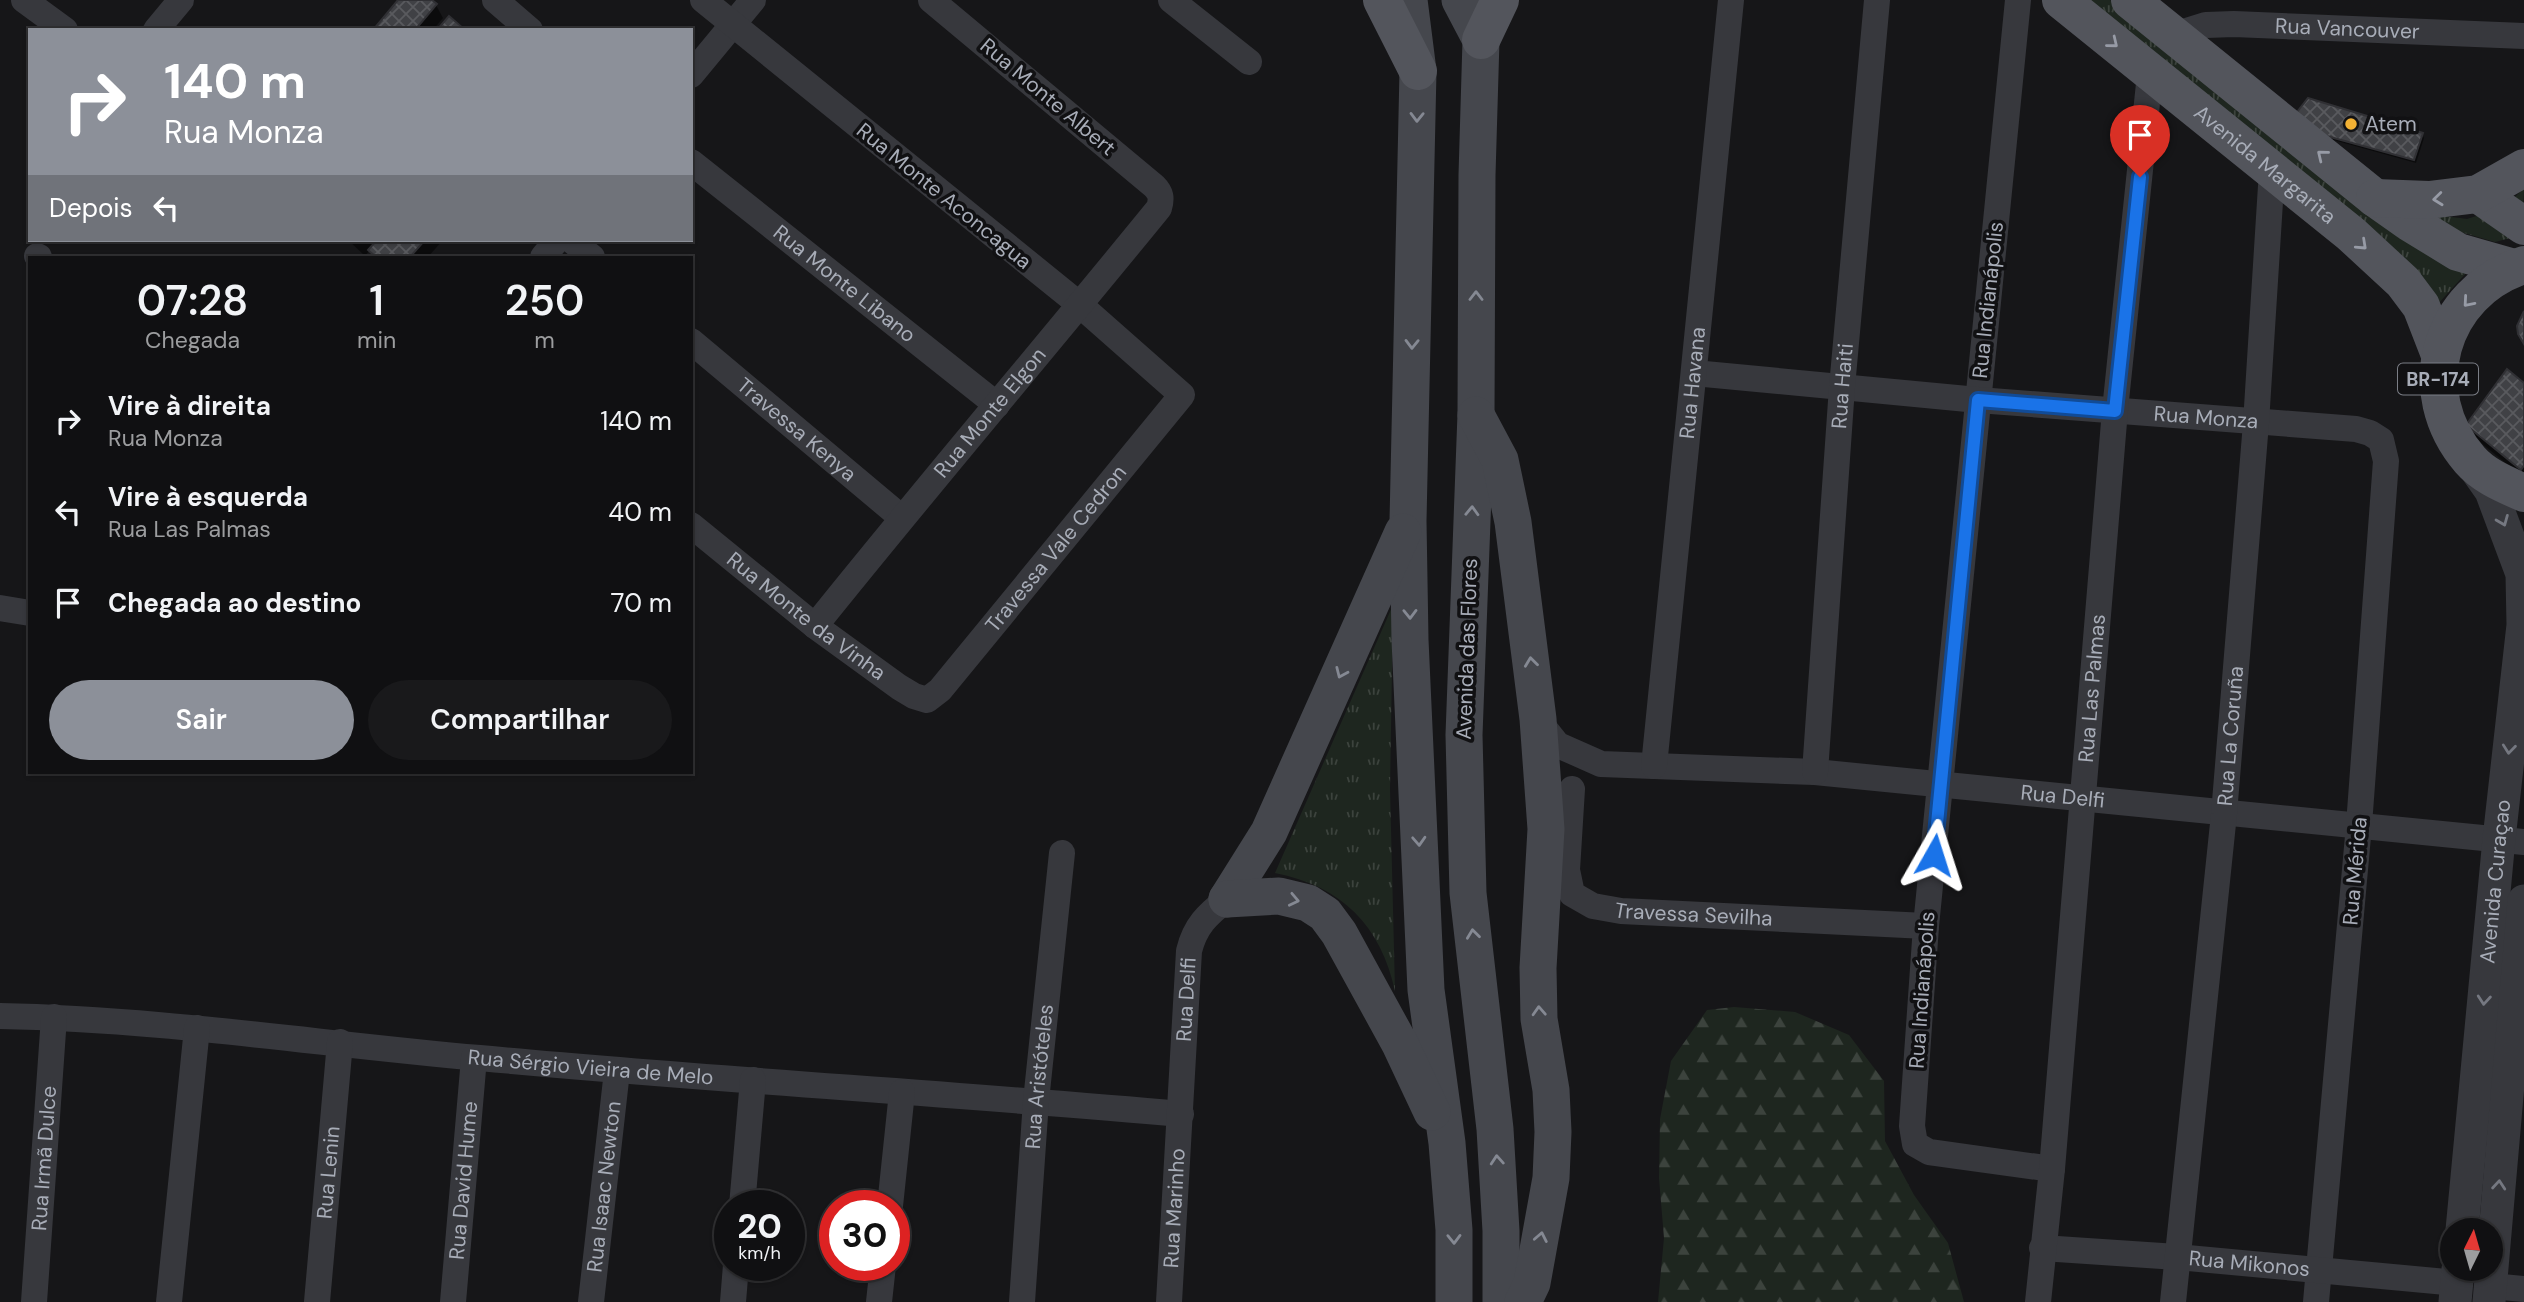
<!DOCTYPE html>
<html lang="pt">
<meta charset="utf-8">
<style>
:root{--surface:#101012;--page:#19191b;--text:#f1f3f6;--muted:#9c9d9f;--line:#303032;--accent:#8c9099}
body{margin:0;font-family:"DM Sans",sans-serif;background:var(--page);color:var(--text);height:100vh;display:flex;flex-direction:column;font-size:26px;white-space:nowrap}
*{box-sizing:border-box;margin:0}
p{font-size:23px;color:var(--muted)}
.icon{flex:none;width:38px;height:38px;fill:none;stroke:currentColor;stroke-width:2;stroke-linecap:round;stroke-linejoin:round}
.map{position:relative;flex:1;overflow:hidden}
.drawer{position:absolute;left:28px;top:256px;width:665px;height:518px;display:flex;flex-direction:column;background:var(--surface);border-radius:0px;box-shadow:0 2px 5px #0004,0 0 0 2px var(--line)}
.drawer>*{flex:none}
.hud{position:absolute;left:28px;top:28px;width:665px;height:214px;border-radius:0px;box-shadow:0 2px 5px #0004,0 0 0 2px var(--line);background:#8c9099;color:#fff;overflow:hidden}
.needle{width:46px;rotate:5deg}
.controls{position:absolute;left:2440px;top:1218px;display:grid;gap:14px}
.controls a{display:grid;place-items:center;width:63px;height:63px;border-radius:50%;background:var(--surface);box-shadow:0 2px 5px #0004,0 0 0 2px var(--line);font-size:35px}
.speed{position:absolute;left:714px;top:1190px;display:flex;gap:14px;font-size:35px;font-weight:700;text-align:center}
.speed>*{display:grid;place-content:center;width:91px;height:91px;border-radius:50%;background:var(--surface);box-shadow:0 2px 5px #0004,0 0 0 2px var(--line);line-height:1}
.speed small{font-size:18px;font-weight:400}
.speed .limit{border:10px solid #d22;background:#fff;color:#111}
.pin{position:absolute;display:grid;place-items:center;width:60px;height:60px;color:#fff;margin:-72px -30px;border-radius:50% 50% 50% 0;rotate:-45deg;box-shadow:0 0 7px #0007}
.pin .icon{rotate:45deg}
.me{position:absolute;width:77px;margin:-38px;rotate:6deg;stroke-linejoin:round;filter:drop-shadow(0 0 5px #0008)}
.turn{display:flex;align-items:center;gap:24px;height:147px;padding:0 21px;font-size:32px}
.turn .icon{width:91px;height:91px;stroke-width:2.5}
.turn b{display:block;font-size:49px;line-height:60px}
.then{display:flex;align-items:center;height:66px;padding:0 21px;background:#0003;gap:14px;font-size:26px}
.eta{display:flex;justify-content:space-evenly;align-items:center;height:119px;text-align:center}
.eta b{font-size:42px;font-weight:600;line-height:49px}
.button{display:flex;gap:14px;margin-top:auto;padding:14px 21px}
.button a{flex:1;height:80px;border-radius:42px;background:var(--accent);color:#fff;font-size:28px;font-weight:600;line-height:80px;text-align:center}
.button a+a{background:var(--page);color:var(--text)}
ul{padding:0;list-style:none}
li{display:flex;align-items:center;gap:21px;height:91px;padding:0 21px}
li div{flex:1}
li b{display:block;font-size:26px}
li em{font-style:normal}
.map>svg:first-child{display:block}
.grass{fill:url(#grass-tufts)}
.forest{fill:url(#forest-firs)}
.shadow{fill:#0007}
.building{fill:url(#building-cross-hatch);stroke:#303034;stroke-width:2}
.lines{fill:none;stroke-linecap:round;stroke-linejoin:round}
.minor{stroke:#37383d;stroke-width:26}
.tertiary{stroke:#37383d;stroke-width:33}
.secondary{stroke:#45474d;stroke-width:37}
.primary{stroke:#53555c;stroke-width:38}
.oneway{stroke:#979ba6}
.oneway2{stroke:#858993}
.oneway3{stroke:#757881}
.route-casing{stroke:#114b97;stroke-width:18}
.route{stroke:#1a73e8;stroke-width:12}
.poi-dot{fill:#f2b134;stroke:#111113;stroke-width:2.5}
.labels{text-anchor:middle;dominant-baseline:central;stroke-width:7;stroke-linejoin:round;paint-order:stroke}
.shield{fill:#111113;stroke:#7b7e86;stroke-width:2}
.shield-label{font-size:19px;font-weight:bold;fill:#a8adb8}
.street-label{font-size:21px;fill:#a8adb8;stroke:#111113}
.poi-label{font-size:21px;fill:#a8adb8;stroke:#111113;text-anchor:start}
</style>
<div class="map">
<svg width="2524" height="1302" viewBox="0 0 2524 1302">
<defs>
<pattern id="grass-tufts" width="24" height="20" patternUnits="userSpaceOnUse" patternTransform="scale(1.75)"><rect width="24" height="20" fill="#1e261f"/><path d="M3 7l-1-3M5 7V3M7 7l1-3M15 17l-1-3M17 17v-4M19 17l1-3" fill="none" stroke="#3c433d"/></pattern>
<pattern id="forest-firs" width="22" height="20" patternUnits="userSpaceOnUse" patternTransform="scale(1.75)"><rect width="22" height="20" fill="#1e261f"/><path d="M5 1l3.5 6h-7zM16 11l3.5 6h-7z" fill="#3c433d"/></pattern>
<pattern id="building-cross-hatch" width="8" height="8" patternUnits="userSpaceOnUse" patternTransform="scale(1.75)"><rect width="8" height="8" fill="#404145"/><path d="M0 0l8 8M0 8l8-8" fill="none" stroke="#595a5e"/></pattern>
</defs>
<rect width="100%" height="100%" fill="#161618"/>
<g class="grass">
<path d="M2081,0H2110L2398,236L2467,272L2436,306Z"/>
<path d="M2524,188L2522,235L2495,242L2447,228L2429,214L2467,219L2505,207Z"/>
<path d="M1393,605L1390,789L1395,991C1381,926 1342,886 1275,873Z"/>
</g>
<path class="forest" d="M1734,1007L1795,1012L1849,1035L1884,1081L1885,1141L1914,1195L1948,1243L1964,1302H1658L1664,1238L1659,1178L1660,1119L1671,1061L1707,1010Z"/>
<g class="shadow">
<path d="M400,0H429L436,5L443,18L433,30H375Z"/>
<path d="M2309,100L2422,134L2424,138L2416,163L2326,138Z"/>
<path d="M348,240H443L428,257H374L370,250L365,256Z"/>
<path d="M2524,385V478L2475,438L2468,425Z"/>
</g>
<g class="building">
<path d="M398,0H432L437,4L415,30H373Z"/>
<path d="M449,16L465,30H437Z"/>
<path d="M2308,98L2423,133L2414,160L2323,135L2294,116Z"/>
<path d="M377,240H425L410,257H376L368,250Z"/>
<path d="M2524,311V344L2518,334L2517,326Z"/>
<path d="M2507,369L2524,383V465L2521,470L2466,425Z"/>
</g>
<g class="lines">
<g class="minor">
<path d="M24,0L65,30"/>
<path d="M495,0L530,30"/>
<path d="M1171,0L1249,62"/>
<path d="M2018,0L1926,926L1912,1126L1915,1144L1929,1152L2052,1169"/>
<path d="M156,30L181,0"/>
<path id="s1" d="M2174,35L2206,25L2234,24L2524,36"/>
<path d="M691,75L753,0"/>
<path id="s2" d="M691,162L997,405"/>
<path d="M571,240L592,257"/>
<path d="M37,256L39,257"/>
<path d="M543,257L557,240"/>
<path id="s3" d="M691,341L902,518"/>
<path id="s4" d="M1694,373L1978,400L2356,429L2370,433L2381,440L2386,461L2359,825L2316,1302"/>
<path id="s5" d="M691,525L815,626L899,687L914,696L927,700L940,690L1182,395L1080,305L703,0"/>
<path d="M0,608L30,613"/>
<path id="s6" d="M815,626C928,485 1045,348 1159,208C1162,198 1161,193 1154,186L931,0"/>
<path id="s7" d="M1538,720L1558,745L1601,764L1815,772L2524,842"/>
<path id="s8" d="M1654,766L1731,0"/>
<path id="s9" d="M1815,772L1842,387L1877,0"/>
<path id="s10" d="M1572,789L1567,870L1572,894L1593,906L1621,911L1926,926"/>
<path id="s11" d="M0,1016C161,1019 320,1044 480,1058C714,1080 948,1093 1181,1114"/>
<path d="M742,1206L753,1080"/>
<path d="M890,1206L902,1092"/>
<path id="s12" d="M2042,1248L2177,1257L2457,1283"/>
<path d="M2491,1286L2524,1289"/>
<path id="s13" d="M34,1302L54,1017"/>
<path d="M169,1302L197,1028"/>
<path id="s14" d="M317,1302L340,1042"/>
<path id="s15" d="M453,1302L474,1058"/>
<path id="s16" d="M591,1302L617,1071"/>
<path d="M733,1302L736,1265"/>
<path d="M879,1302L883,1265"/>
<path id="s17" d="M1022,1302L1036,1101L1062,853"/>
<path id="s18" d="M1169,1302L1189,951C1195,926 1207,915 1227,899"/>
<path id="s19" d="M2038,1302L2052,1169L2115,410L2150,74"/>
<path id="s20" d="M2173,1302L2224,814L2256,423L2272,170"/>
</g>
<g class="tertiary">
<path id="s21" d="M2462,1230L2499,839L2523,625L2522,574L2491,491L2472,464"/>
<path d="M2455,1302L2458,1269"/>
<path d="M2489,1302L2524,901"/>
</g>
<g class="secondary">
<path d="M1409,0L1418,71L1408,521L1410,640L1426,990L1447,1143L1454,1230V1302"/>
<path d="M1460,0L1481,40L1477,175L1476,414L1464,735L1468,893L1495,1129L1501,1231V1302"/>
<path d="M1476,415L1500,460L1513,522L1538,719L1546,829L1538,968L1539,1019L1551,1090L1553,1132L1551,1178L1532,1283L1523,1302"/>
<path d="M1227,899L1269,832L1403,532"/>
<path d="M1227,899L1279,896L1308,903L1325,914L1339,933L1400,1044L1432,1112"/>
</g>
<g class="primary">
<path d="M1382,0L1418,71"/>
<path id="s22" d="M2061,0L2351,234L2403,282L2421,306L2440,355"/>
<path d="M2130,0L2375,198L2409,222L2458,252L2514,268"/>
<path d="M1481,40L1500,0"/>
<path d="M2478,194L2524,226"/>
<path d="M2375,198L2429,200L2478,194L2524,168"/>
<path d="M2524,265C2439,292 2411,392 2470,460C2484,476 2504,484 2524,493"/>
</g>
</g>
<defs><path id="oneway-chevron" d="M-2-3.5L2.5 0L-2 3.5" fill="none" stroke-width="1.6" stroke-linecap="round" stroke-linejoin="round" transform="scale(1.75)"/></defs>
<g class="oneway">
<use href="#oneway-chevron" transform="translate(2113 43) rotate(39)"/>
<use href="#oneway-chevron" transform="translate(2322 155) rotate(-141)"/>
<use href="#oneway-chevron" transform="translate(2438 199) rotate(174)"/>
<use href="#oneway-chevron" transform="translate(2362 245) rotate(43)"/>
<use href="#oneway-chevron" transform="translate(2468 302) rotate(131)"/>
</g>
<g class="oneway2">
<use href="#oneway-chevron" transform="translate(1417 117) rotate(91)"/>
<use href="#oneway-chevron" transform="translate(1476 296) rotate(-90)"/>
<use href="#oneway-chevron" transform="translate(1412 344) rotate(91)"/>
<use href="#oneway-chevron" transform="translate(1472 511) rotate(-88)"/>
<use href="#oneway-chevron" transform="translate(1410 614) rotate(89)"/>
<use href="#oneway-chevron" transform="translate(1531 662) rotate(-97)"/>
<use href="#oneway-chevron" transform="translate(1341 673) rotate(114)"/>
<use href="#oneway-chevron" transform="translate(1419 841) rotate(87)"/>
<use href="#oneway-chevron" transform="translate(1294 900) rotate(12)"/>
<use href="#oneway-chevron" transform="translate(1473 934) rotate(-97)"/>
<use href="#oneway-chevron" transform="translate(1539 1011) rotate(-93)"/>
<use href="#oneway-chevron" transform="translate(1497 1160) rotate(-94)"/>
<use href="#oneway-chevron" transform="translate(1541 1237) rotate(-79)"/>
<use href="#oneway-chevron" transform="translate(1454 1239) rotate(89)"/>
</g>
<g class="oneway3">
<use href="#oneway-chevron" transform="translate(2503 521) rotate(68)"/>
<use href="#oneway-chevron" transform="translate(2509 749) rotate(96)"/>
<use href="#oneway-chevron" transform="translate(2484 1000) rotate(95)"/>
<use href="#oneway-chevron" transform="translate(2499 1185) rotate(-85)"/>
</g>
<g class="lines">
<defs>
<path id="route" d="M1934,855L1978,400L2115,411L2140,177"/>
</defs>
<use href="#route" class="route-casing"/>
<use href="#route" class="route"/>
</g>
<circle class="poi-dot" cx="2351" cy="124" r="7"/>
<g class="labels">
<rect class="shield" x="2398" y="363.5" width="80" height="31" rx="5"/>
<g class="shield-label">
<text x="2438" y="379">BR-174</text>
</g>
<g class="street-label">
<text stroke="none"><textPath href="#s1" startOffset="175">Rua Vancouver</textPath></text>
<text transform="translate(1048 97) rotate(40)">Rua Monte Albert</text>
<text stroke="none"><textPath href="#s22" startOffset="262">Avenida Margarita</textPath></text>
<text transform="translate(944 196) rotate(39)">Rua Monte Aconcagua</text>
<text stroke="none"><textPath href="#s2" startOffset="196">Rua Monte Libano</textPath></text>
<text transform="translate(1988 300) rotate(-84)">Rua Indianápolis</text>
<text stroke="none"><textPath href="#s8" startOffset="385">Rua Havana</textPath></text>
<text stroke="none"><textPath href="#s9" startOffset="387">Rua Haiti</textPath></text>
<text stroke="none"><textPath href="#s6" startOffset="276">Rua Monte Elgon</textPath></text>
<text stroke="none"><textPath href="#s4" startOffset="514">Rua Monza</textPath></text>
<text stroke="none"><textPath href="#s3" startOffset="138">Travessa Kenya</textPath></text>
<text stroke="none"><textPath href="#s5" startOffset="494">Travessa Vale Cedron</textPath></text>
<text stroke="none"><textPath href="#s5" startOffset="147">Rua Monte da Vinha</textPath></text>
<text transform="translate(1467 649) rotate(-88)">Avenida das Flores</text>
<text stroke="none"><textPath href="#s19" startOffset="616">Rua Las Palmas</textPath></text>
<text stroke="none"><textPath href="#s20" startOffset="569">Rua La Coruña</textPath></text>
<text stroke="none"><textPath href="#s7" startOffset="542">Rua Delfi</textPath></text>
<text transform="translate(2355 871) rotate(-85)">Rua Mérida</text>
<text stroke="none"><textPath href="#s21" startOffset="350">Avenida Curaçao</textPath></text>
<text stroke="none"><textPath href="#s10" startOffset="231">Travessa Sevilha</textPath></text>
<text transform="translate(1922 990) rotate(-86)">Rua Indianápolis</text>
<text stroke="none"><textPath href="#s18" startOffset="303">Rua Delfi</textPath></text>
<text stroke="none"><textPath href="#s11" startOffset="593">Rua Sérgio Vieira de Melo</textPath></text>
<text stroke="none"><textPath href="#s17" startOffset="226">Rua Aristóteles</textPath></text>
<text stroke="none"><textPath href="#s13" startOffset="144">Rua Irmã Dulce</textPath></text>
<text stroke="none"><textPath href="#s14" startOffset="130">Rua Lenin</textPath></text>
<text stroke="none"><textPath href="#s15" startOffset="122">Rua David Hume</textPath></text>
<text stroke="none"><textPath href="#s16" startOffset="116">Rua Isaac Newton</textPath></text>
<text stroke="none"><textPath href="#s18" startOffset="94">Rua Marinho</textPath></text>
<text stroke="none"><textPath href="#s12" startOffset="208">Rua Mikonos</textPath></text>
</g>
<g class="poi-label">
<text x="2365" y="124">Atem</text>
</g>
</g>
</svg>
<div class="controls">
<a><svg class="needle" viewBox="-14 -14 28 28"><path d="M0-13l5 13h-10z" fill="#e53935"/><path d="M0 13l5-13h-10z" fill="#9c9d9f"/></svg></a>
</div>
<div class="speed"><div>20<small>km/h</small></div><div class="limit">30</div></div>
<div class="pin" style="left:2140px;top:177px;background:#d93025"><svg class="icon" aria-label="arrive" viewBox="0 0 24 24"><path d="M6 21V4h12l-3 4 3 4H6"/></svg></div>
<svg class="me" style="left:1934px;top:855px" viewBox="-20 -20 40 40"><path d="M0-17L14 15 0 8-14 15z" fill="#1a73e8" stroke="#fff" stroke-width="4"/></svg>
<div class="hud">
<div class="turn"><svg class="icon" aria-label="right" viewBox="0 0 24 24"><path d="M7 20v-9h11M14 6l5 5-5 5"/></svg><div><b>140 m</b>Rua Monza</div></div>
<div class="then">Depois<svg class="icon" aria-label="left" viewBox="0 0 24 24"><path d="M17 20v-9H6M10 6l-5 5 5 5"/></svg></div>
</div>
<section class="drawer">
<div class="eta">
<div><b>07:28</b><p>Chegada</p></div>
<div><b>1</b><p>min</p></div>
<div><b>250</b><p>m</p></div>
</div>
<ul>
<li><svg class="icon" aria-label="right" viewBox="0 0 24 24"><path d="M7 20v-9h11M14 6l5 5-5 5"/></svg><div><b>Vire à direita</b><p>Rua Monza</p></div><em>140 m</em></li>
<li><svg class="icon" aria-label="left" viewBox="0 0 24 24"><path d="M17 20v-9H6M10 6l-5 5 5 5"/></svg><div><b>Vire à esquerda</b><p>Rua Las Palmas</p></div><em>40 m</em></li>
<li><svg class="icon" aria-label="arrive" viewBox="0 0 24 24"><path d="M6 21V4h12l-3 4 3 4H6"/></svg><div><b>Chegada ao destino</b></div><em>70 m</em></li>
</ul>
<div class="button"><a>Sair</a><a>Compartilhar</a></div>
</section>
</div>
